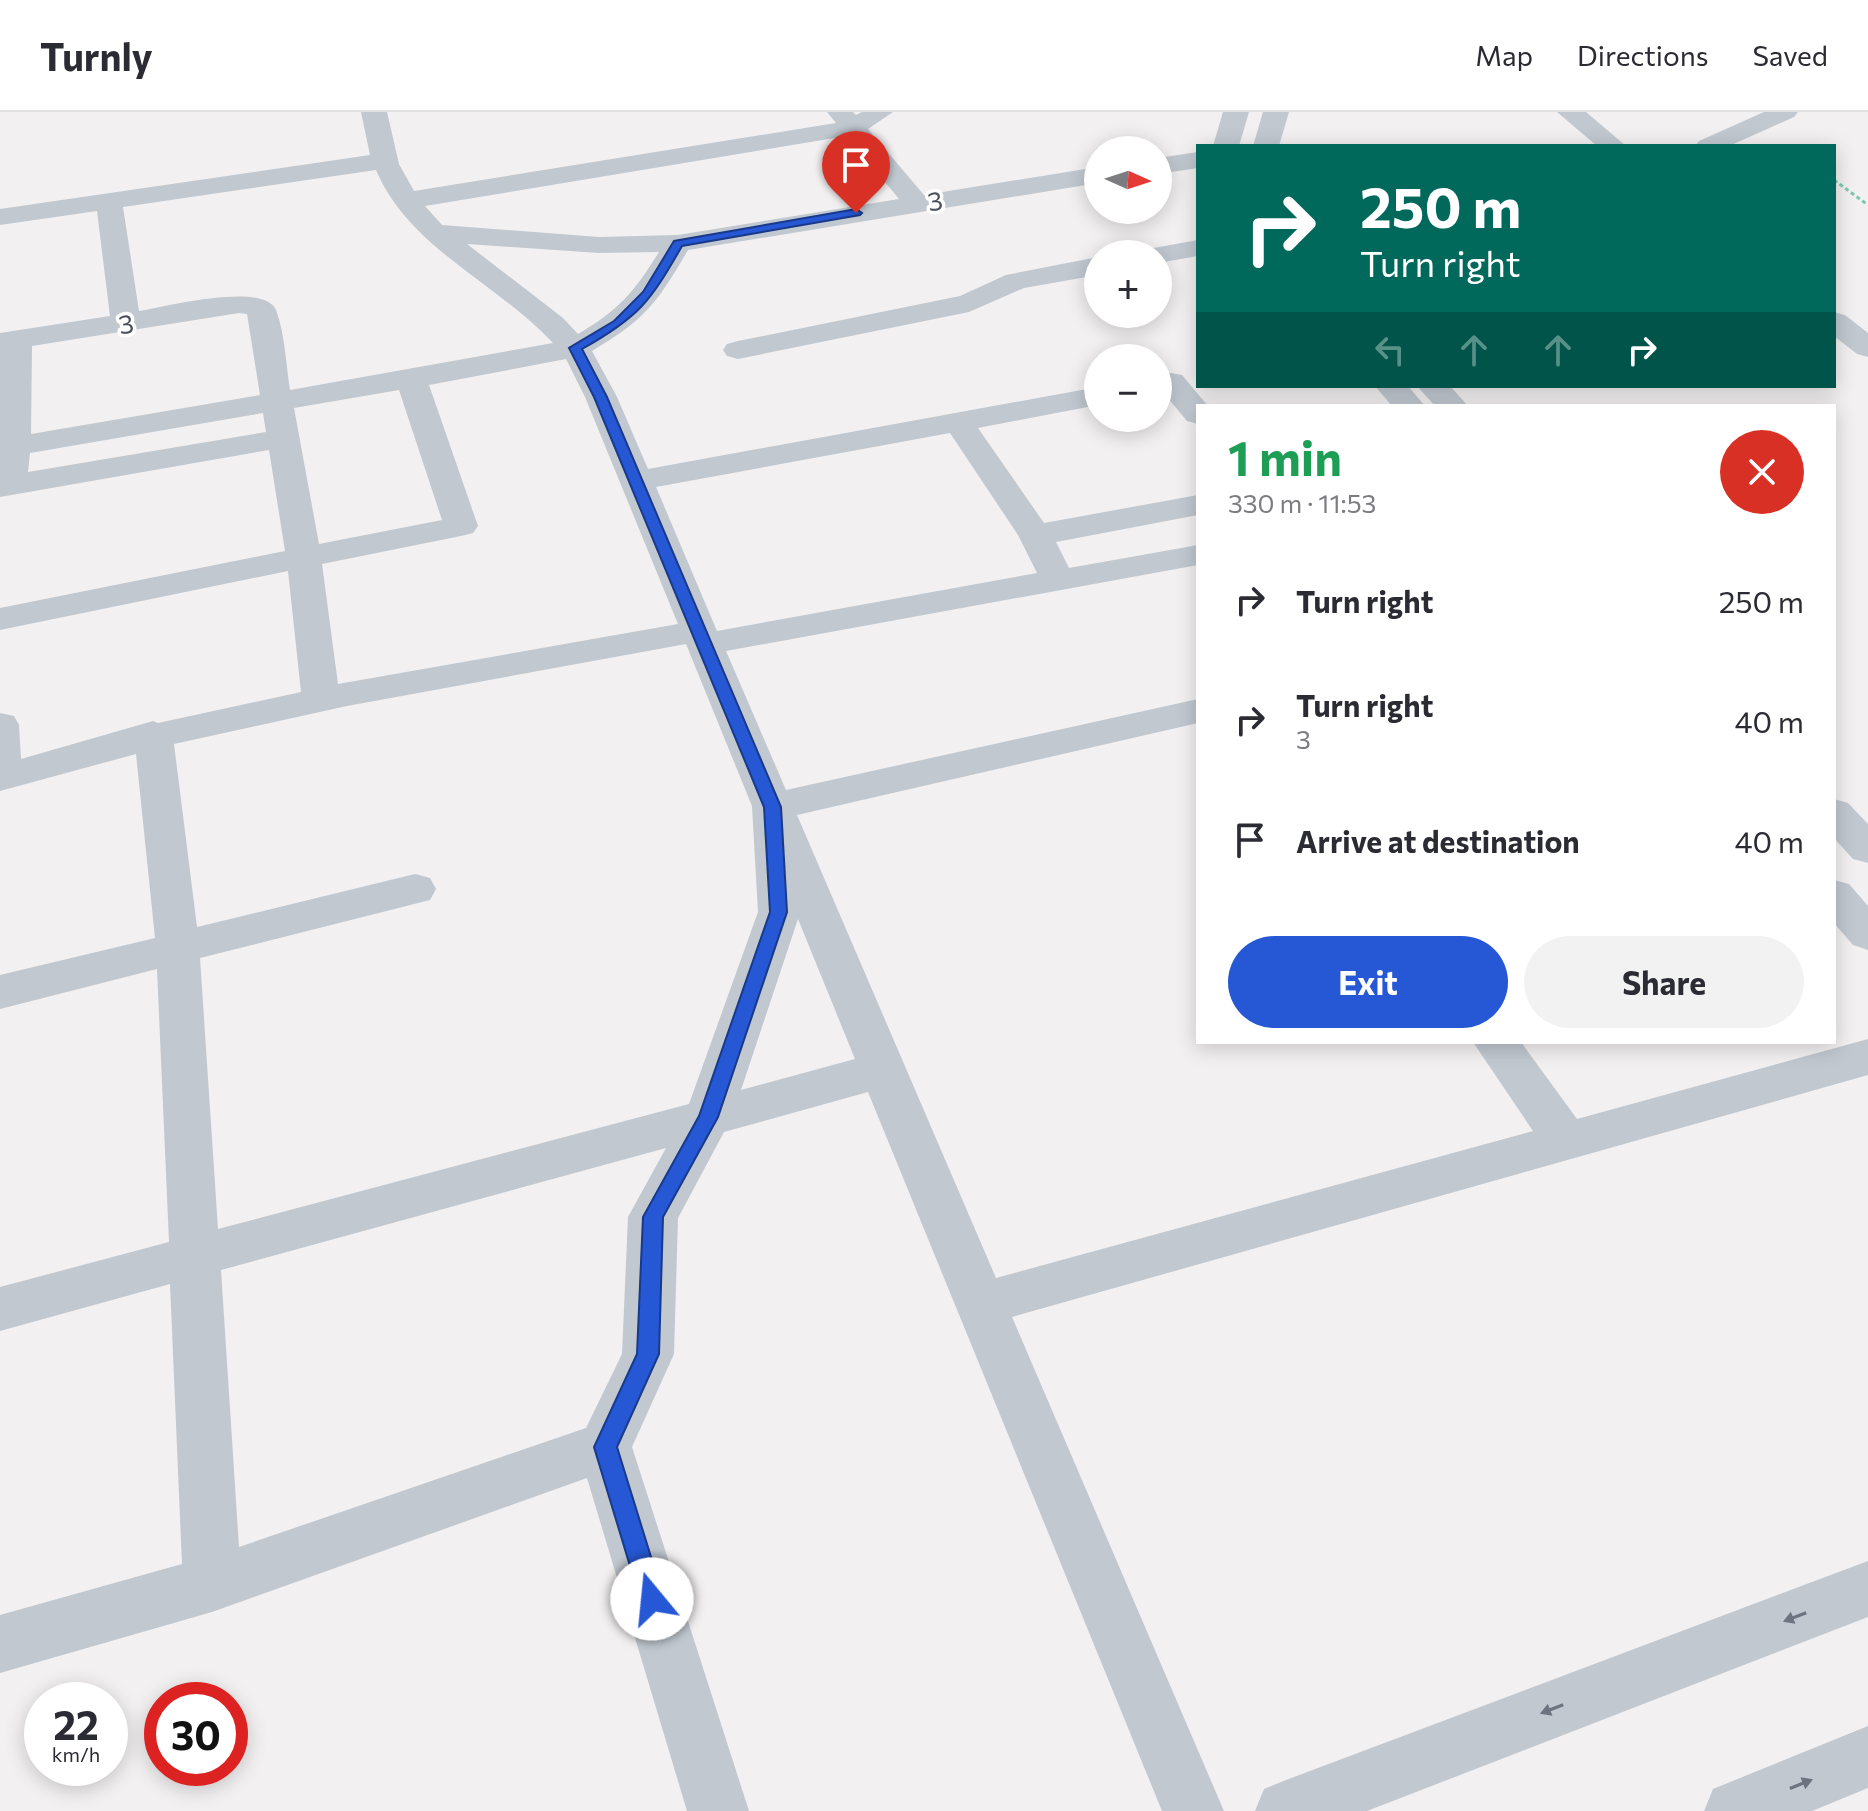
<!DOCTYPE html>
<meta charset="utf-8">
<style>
:root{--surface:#fff;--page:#f2f2f3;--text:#2b2b33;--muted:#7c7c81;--line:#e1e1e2;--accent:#2658d5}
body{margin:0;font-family:Commissioner,sans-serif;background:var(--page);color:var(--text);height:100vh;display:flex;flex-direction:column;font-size:30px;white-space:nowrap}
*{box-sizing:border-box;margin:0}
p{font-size:26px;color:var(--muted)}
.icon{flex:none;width:44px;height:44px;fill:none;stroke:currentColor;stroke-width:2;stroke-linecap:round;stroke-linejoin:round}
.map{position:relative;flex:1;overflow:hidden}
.sheet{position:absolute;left:1196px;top:292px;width:640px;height:640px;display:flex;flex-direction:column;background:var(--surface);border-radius:0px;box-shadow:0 4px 20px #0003}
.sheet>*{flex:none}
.guide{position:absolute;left:1196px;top:32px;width:640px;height:244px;border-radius:0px;box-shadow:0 4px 20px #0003;background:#00695c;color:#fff;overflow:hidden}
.needle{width:52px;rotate:93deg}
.buttons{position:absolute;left:1084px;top:24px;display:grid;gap:16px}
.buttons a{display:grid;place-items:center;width:88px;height:88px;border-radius:50%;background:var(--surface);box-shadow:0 4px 20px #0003;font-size:40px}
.speed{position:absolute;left:24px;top:1570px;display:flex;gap:16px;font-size:40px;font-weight:700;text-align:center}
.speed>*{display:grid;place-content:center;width:104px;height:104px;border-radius:50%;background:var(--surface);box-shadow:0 4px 20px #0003;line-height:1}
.speed small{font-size:20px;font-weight:400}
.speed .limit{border:12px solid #d22;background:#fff;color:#111}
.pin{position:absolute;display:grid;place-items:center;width:68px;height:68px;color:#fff;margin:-82px -34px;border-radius:50% 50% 50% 0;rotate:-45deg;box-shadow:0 0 8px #0007}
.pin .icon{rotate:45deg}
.me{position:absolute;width:88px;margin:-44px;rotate:343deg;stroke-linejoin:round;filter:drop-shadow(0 0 6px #0008)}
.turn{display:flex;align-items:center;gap:28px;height:168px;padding:0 32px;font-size:36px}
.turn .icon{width:104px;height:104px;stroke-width:2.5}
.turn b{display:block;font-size:56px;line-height:68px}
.lanes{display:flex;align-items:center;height:76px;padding:0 32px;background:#0003;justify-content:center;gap:40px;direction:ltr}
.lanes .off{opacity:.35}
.round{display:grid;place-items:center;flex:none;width:84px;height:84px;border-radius:42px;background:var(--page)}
.headline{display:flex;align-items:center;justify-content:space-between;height:136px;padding:0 32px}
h1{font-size:48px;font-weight:700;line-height:60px;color:#1e9e55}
.button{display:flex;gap:16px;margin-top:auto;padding:16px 32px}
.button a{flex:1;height:92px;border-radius:48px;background:var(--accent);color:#fff;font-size:32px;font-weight:700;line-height:92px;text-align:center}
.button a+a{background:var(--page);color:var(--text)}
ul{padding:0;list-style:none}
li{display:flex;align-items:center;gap:24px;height:120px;padding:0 32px}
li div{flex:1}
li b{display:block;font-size:30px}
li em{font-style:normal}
header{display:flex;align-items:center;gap:48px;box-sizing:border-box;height:112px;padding:0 40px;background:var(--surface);border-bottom:2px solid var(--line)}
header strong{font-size:38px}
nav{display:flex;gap:44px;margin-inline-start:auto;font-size:28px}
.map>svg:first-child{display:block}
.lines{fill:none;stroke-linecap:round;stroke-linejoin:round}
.path{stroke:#7cc8ae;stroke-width:3;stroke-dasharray:4 3;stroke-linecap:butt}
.minor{fill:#c1c8d0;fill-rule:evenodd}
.oneway{fill:#6d747f}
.route{fill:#2658d5;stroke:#19398a;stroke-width:2}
.labels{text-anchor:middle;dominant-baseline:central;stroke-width:7;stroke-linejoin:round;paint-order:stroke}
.far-street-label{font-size:26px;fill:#49505c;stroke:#fff}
</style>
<header>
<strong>Turnly</strong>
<nav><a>Map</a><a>Directions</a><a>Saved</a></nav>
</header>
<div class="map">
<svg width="1868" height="1699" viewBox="0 0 1868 1699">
<rect width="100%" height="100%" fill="#f2f0f0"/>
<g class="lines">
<path class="path" d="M1834,68L1868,93"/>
<g class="minor">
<path d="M361,0H387L399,52L414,79L836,11L827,0H853L856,3L862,0H893L868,17L924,83L1098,55V71L688,138C657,191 646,207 592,239L617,285L648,357L1098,275V293L978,316L1044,411L1198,383V403L1056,430L1069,456L1198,433V453L726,539L786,678L1198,587V611L797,703L996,1166L1533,1019L1473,930H1521L1577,1007L1868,927V963L1012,1205L1224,1699H1162L868,980L724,1020L678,1106L674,1242L632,1335L749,1699H687L587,1366L212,1500L0,1561V1503L182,1452L170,1172L0,1219V1175L169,1130L157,857L0,897V863L155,826L136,642L0,679V601L14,604L19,613L21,647L153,609L158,611L301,580L288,459L0,518V496L285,439L269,338L0,385V221L110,204L97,99L0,113V97L370,43ZM847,24L899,87L678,123L599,125L442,113L425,94ZM376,58C409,136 496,170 553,231L290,278C286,253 285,222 276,198C264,169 164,195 139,199L123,95ZM467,132L599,141L659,140C635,179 618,199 578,222L563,206ZM239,201L247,202L260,283L31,322L32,234ZM566,247L585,285L678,512L338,572L322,452L461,424L473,421L478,414L429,273ZM399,278L442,408L319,432L294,296ZM263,301L266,320L28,360L30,341ZM950,321L1018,423L1037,461L717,519L656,375ZM686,532L752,694L758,800L689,992L218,1117L200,846L430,788L436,777L430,766L415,762L197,815L174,632L347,594ZM798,807L855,947L741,978ZM666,1036L628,1105L622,1242L586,1316L239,1435L221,1158Z"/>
<path d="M1223,0H1249L1239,34H1213Z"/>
<path d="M1263,0H1289L1279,34H1253Z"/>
<path d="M1557,0H1586L1626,34H1597Z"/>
<path d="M1764,0H1798L1794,5L1729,34H1695L1699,29Z"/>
<path d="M1198,40V56L1158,62V46Z"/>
<path d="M1198,128V144L1158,151V142H1145L1148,137Z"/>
<path d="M1098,145V163L1024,176L969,200L738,247L727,244L723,238L727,232L738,229L960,184L1006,163Z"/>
<path d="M1834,200L1845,203L1868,221V245L1857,242L1834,224Z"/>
<path d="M1171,261L1182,263L1208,294H1198V312L1187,309L1158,274L1160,263Z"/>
<path d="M1375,274H1408L1425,294H1392Z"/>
<path d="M1417,274H1450L1468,294H1435Z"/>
<path d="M1834,687L1848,691L1868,712V751L1853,747L1834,726Z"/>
<path d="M1834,768L1849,772L1868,794V838L1853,833L1834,811Z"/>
<path d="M1868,1449V1505L1367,1699H1255L1264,1677L1286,1668Z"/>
<path d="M1868,1614V1676L1812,1699H1704L1713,1677Z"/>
</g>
</g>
<defs><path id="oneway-solid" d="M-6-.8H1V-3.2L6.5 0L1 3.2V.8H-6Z" transform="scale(2)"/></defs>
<g class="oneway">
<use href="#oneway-solid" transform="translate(1795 1505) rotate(159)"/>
<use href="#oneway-solid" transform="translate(1552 1597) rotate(159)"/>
<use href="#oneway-solid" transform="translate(1801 1672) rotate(-22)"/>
</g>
<path class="route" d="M856,97L862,101L860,103L682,134C650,190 639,205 582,237L607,285L781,695L787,800L718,1005L663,1105L659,1242L617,1335L664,1487L661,1495L652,1498L644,1495L640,1487L594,1335L637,1242L643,1105L699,1004L770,800L764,695L594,285L569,236L614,209L643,180L674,129Z"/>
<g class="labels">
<g class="far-street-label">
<text transform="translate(935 88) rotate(-9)">3</text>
<text transform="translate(126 211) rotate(-9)">3</text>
</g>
</g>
</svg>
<div class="buttons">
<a><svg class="needle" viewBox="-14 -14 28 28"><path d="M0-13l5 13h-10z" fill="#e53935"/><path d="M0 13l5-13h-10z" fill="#7c7c81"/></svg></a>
<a>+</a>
<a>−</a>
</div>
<div class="speed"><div>22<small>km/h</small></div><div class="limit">30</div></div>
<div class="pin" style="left:856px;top:101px;background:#d93025"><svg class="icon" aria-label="arrive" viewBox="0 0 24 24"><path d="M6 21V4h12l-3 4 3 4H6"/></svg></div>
<svg class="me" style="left:652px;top:1487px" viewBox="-20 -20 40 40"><circle r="19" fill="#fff"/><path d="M0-13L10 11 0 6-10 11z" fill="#2658d5"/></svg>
<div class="guide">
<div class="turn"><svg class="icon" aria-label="right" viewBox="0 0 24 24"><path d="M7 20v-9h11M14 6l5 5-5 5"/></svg><div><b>250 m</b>Turn right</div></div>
<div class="lanes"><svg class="icon off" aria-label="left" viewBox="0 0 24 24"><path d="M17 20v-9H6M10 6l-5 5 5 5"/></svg><svg class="icon off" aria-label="ahead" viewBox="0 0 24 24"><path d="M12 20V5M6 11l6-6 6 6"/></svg><svg class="icon off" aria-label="ahead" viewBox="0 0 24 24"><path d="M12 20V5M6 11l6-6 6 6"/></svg><svg class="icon" aria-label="right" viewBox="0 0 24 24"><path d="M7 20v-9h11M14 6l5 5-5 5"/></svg></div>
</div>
<section class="sheet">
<div class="headline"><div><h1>1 min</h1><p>330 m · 11:53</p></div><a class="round" style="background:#d93025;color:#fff"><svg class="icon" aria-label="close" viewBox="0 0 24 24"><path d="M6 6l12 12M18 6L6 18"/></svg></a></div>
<ul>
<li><svg class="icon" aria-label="right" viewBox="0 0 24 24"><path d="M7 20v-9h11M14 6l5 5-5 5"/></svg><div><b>Turn right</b></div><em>250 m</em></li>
<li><svg class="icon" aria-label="right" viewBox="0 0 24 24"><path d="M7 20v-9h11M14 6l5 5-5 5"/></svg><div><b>Turn right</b><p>3</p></div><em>40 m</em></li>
<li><svg class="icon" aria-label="arrive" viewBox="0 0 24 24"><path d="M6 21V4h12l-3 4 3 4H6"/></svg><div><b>Arrive at destination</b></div><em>40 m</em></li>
</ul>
<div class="button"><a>Exit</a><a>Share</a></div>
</section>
</div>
